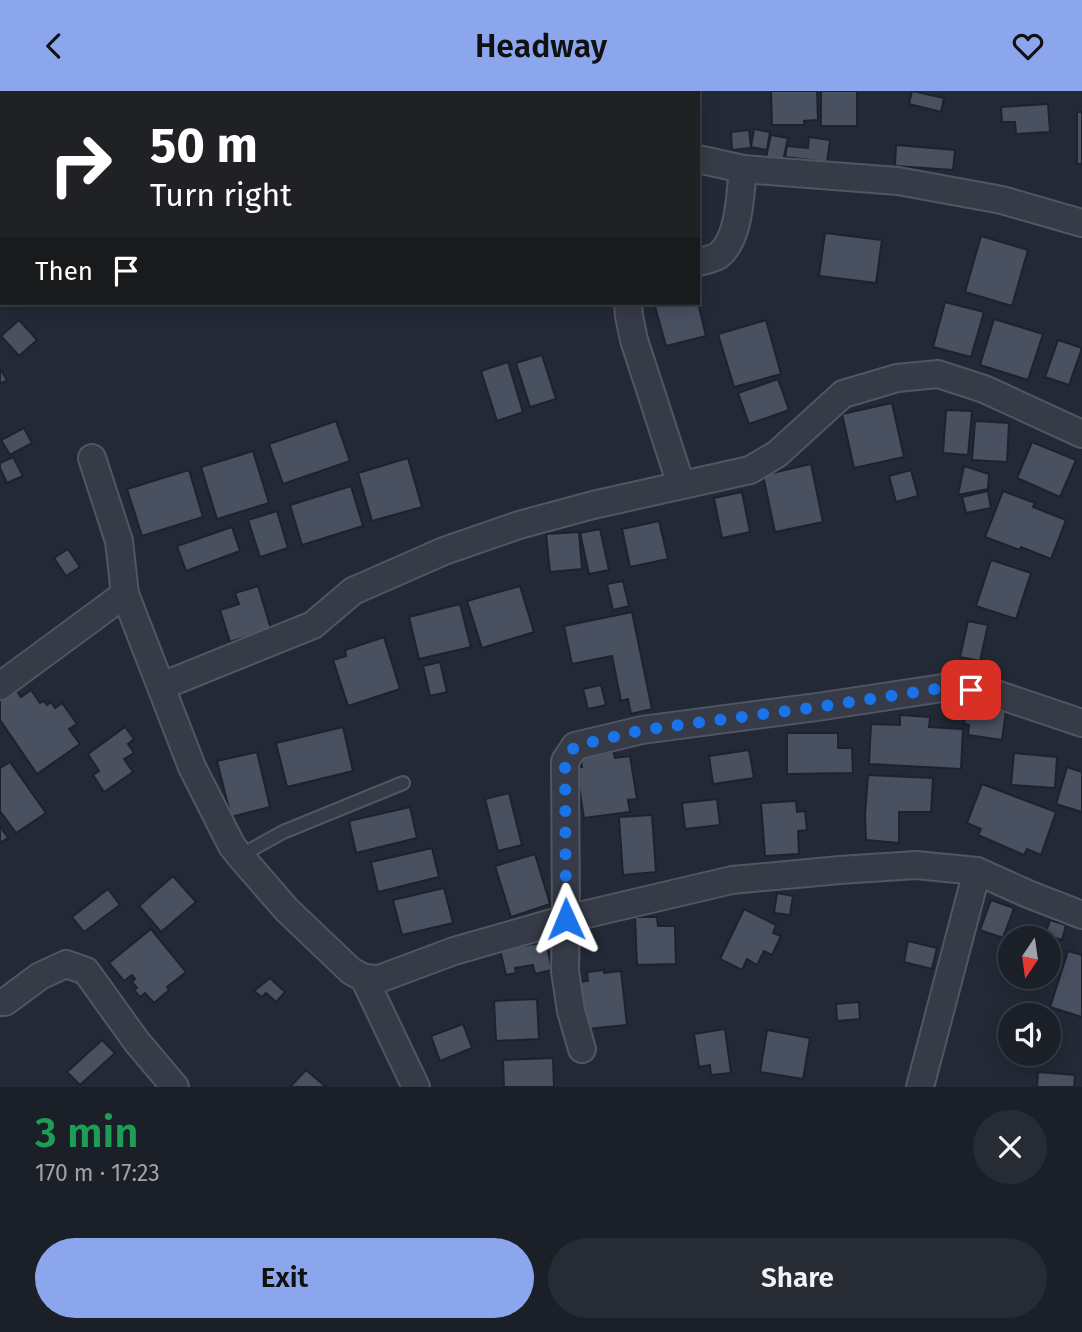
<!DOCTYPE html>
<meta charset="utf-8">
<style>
:root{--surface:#1a1f28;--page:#272c34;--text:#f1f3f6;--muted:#9fa2a8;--line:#383d45;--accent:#8ca6ed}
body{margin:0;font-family:"Fira Sans",sans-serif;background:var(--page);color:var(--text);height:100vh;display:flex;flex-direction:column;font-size:26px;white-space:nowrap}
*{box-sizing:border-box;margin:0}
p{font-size:23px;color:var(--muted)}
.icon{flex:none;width:38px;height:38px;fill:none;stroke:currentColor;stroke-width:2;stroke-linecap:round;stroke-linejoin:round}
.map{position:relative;height:996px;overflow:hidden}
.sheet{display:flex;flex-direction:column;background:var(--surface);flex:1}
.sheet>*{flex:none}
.hud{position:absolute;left:0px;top:0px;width:700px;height:214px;box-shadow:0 4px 18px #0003,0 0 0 2px var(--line);background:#202124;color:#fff;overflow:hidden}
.needle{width:46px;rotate:193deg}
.tools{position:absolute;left:998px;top:835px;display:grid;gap:14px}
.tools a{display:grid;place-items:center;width:63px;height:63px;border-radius:50%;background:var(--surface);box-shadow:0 4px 18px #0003,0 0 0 2px var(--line);font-size:35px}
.pin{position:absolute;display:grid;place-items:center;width:60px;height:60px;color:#fff;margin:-30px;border-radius:14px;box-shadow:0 4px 10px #0006}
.me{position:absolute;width:77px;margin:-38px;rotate:359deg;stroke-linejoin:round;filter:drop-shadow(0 0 5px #0008)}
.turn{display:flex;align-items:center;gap:24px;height:147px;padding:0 35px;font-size:32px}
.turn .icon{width:91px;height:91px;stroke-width:2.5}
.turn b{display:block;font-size:49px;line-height:60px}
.then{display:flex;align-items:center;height:66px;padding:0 35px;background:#0003;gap:14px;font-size:26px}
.round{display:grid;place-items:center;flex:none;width:74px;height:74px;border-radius:37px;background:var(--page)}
.headline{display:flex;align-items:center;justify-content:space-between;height:119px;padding:0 35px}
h1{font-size:42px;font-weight:600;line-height:52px;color:#1e9e55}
.primary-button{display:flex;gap:14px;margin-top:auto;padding:14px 35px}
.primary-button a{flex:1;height:80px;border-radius:42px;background:var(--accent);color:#111;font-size:28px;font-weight:600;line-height:80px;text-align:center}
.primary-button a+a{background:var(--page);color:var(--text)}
header{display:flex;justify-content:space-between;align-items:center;height:91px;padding:0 35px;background:var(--accent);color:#111;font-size:32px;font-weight:600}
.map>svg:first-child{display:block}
.building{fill:#495060;stroke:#1d222d;stroke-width:2}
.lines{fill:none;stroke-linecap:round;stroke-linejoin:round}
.lane-casing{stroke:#515661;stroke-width:16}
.street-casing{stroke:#515661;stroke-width:30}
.lane{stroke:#363b47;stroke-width:12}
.street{stroke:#363b47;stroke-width:26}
.route{stroke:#1a73e8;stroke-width:12;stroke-dasharray:0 21.6}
</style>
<header><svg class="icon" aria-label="back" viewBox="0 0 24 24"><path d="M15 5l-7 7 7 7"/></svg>Headway<svg class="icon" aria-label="heart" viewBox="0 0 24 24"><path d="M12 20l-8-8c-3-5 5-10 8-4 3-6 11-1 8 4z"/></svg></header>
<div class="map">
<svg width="1082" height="996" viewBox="0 0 1082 996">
<rect width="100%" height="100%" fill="#232936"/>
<g class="building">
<rect x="95" y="0" width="28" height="2"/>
<path d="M134,0H162L163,2H134Z"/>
<path d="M580,0H629V2H579Z"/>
<path d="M771,0H817L818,29L804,30V34H772Z"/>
<rect x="821" y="0" width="36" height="35"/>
<path d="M912,0L944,7L941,21L909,13Z"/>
<path d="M1048,13L1050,41L1016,43L1015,31H1002L1001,16Z"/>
<rect x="1077" y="21" width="5" height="52"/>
<path d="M754,38L770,41L767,59L751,56Z"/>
<path d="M749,39L751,57L732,59L731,41Z"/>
<path d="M771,44L788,47L783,70L766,66Z"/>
<path d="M809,46L830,49L827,71L785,66L787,55L808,57Z"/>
<path d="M896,54L955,59L953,79L895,75Z"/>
<path d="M825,142L882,149L876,192L819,185Z"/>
<path d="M981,145L1028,159L1012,215L965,201Z"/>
<path d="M945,211L984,221L971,266L933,256Z"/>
<path d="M654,212H698L706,245L666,255Z"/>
<path d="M994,228L1043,243L1028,289L980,274Z"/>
<path d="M19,229L37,249L19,265L1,245Z"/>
<path d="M766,229L781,283L734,296L718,243Z"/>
<path d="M1058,249L1082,257L1069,294L1045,286Z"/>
<path d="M542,264L556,308L530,316L516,272Z"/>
<path d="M508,271L523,321L497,330L481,280Z"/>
<path d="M0,278L7,289L0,293Z"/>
<path d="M778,288L789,319L749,333L738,302Z"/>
<path d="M892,312L904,366L854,377L842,323Z"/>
<path d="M946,319L972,320L968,364L943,362Z"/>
<path d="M336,330L350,370L283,393L269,353Z"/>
<path d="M975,330L1009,332L1007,371L972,369Z"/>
<path d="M24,337L32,352L10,364L1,349Z"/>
<path d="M1032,351L1076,369L1060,406L1017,387Z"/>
<path d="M253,360L269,412L217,428L201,376Z"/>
<path d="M13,366L23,385L7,392L0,377V372Z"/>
<path d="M408,367L422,416L372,430L358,382Z"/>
<path d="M811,373L823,431L775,441L763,384Z"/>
<path d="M964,375L989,383L988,398L958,404Z"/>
<path d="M189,379L203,426L142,445L127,398Z"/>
<path d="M911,379L918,405L896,411L889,385Z"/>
<path d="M351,395L363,435L302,454L290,414Z"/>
<path d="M988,400L991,417L966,422L962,406Z"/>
<path d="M1003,400L1035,412L1033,416L1066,429L1051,468L1021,456L1020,459L985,446Z"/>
<path d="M742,401L750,441L722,447L714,407Z"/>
<path d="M277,420L288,457L260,466L248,429Z"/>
<path d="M659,430L668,468L630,476L622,438Z"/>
<path d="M232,436L240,460L186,480L177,455Z"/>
<path d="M600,438L609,479L589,483L580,442Z"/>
<path d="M579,441L582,478L550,481L546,443Z"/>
<path d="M68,458L80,476L66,485L54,467Z"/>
<path d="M991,469L1031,482L1016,528L976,515Z"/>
<path d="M623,490L629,515L613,519L607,493Z"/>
<path d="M258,495L271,538L230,551L220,519L239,513L235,502Z"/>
<path d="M520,495L534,541L482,557L467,510Z"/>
<path d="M460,513L471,556L419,568L409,526Z"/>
<path d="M632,521L652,618L631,623L628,608L621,610L612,565L572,573L564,535Z"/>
<path d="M968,530L988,534L980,570L960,566Z"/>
<path d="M384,546L400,598L348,615L333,569L346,565L345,559Z"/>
<path d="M440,571L447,601L430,605L423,575Z"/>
<path d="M601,594L606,614L588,618L583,598Z"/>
<path d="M14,596L21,606L31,599L40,612L44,610L47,614L51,611L55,617L62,612L77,633L69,638L80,653L37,683L0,629V606Z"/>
<path d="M972,615L1006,620L1002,649L968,644L969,634L964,633L966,621H971Z"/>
<path d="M900,624L930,626L929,636L963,638L961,678L869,673L871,633L900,634Z"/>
<path d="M125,636L134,648L128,653L134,662L124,668L133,681L104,701L93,684L99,680L88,663Z"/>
<path d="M343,636L353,680L287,696L276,652Z"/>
<path d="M787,642H838V657H852L853,682L787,683Z"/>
<path d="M613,658L615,667L630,665L637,708L628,709L630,721L584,727L576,677L582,676L580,663Z"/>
<path d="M749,659L754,687L713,693L709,665Z"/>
<path d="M257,661L270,716L231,726L217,670Z"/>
<path d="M1014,662L1057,666L1055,697L1011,694Z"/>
<path d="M10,671L46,722L16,742L0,720V677Z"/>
<path d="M1067,676L1082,681V721L1056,713Z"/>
<path d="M868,684L933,687L931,721H899V752L866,749L865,724Z"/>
<path d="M982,693L1056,721L1041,764L1027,758L1024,764L978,744L981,738L967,732Z"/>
<path d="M509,702L522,754L498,760L485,708Z"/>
<path d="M717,708L720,734L685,738L682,712Z"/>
<path d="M796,710L797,721L805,720L807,739L798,740L799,763L765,765L761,712Z"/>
<path d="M410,716L417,747L356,762L349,730Z"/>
<path d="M652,724L656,781L623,784L619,726Z"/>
<path d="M0,735L8,747L0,752Z"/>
<path d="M432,757L439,786L378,801L371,771Z"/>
<path d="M535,763L550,813L511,826L495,775Z"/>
<path d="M173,785L196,811L161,841L139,815Z"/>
<path d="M444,797L453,832L402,844L393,809Z"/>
<path d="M108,798L120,814L84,841L72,826Z"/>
<path d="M777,802L793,805L790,824L774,822Z"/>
<path d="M991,809L1014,817L1003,847L980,839Z"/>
<path d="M744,818L776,834L773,842L781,845L772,864L764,860L757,874L747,868L742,879L720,868Z"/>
<path d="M635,826H657L658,835H675L676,873L637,874Z"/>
<path d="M1050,829L1066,834L1062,849L1045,844Z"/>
<path d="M151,838L186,881L167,896L169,899L154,912L145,902L140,906L134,899L137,897L132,891L135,888L132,884L124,890L109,872Z"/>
<path d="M908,850L937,857L932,878L904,871Z"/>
<path d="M546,851L552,879L535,883L533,874L515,877L516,882L506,884L500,859Z"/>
<path d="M1068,860L1082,864V926L1050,916Z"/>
<path d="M604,879V882L621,880L627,934L586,938L580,891L588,890L587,881Z"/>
<path d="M270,887L285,901L276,911L266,902L262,906L254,900Z"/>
<path d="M537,908L539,948L496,950L494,910Z"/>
<path d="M859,911L860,928L837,930L836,913Z"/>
<path d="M463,933L472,957L440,970L431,945Z"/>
<path d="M725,938L731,982L711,984L710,974L699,976L694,943Z"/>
<path d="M767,939L810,947L803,988L760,981Z"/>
<path d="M102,949L115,962L80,994L67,981Z"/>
<path d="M553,967L554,996H504L503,969Z"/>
<path d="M306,979L326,996H290Z"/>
<path d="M1038,981L1075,984L1074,996H1037Z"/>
</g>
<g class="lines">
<defs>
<path id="lane" d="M240,765L283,741L403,692"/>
<g id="street">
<path d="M553,0L554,2"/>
<path d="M698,68L743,78L898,90L1002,109L1082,132"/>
<path d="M698,171C705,169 714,168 719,164C740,147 740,103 743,78"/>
<path d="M628,212L629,225L634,249L681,394"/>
<path d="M92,367L119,450L125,503"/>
<path d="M0,595L125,503L192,676L232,755L240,765L287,819L351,880L364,887L379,888L454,860L566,828L732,789L840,779L916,774L977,780L1028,803L1082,824"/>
<path d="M162,595L313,534L353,500L444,460L519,434L593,414L750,379L777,363L843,303L897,287L938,283L984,298L1082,343"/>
<path d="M364,887L416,996"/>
<path d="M0,911H5L40,885L66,873L86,880L137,951L175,996"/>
<path d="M582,958L571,920L565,880L566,828L565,670L575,655L642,639L817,616L949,596L993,602L1082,632"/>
<path d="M920,996L977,780"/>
</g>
</defs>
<use href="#lane" class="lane-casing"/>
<use href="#street" class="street-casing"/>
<use href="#lane" class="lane"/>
<use href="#street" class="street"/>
</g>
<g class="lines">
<path class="route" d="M566,828L565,670L575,655L642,639L817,616L949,596L971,599"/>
</g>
</svg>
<div class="tools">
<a><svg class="needle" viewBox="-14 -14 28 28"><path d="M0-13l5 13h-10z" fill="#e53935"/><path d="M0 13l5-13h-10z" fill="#9fa2a8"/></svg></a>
<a><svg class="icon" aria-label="sound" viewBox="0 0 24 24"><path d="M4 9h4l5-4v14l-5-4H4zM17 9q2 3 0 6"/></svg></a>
</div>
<div class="pin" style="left:971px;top:599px;background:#d93025"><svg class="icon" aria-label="arrive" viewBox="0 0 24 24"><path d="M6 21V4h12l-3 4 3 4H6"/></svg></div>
<svg class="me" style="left:566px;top:828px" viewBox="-20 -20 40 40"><path d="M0-17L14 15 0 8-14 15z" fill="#1a73e8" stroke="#fff" stroke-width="4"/></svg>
<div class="hud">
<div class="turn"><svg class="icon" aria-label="right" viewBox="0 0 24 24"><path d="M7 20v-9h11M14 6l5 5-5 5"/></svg><div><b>50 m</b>Turn right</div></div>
<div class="then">Then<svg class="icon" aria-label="arrive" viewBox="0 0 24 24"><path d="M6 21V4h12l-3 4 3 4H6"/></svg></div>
</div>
</div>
<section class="sheet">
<div class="headline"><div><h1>3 min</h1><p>170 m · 17:23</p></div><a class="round"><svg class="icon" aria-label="close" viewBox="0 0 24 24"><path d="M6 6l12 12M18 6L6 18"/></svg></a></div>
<div class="primary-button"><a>Exit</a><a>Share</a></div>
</section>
